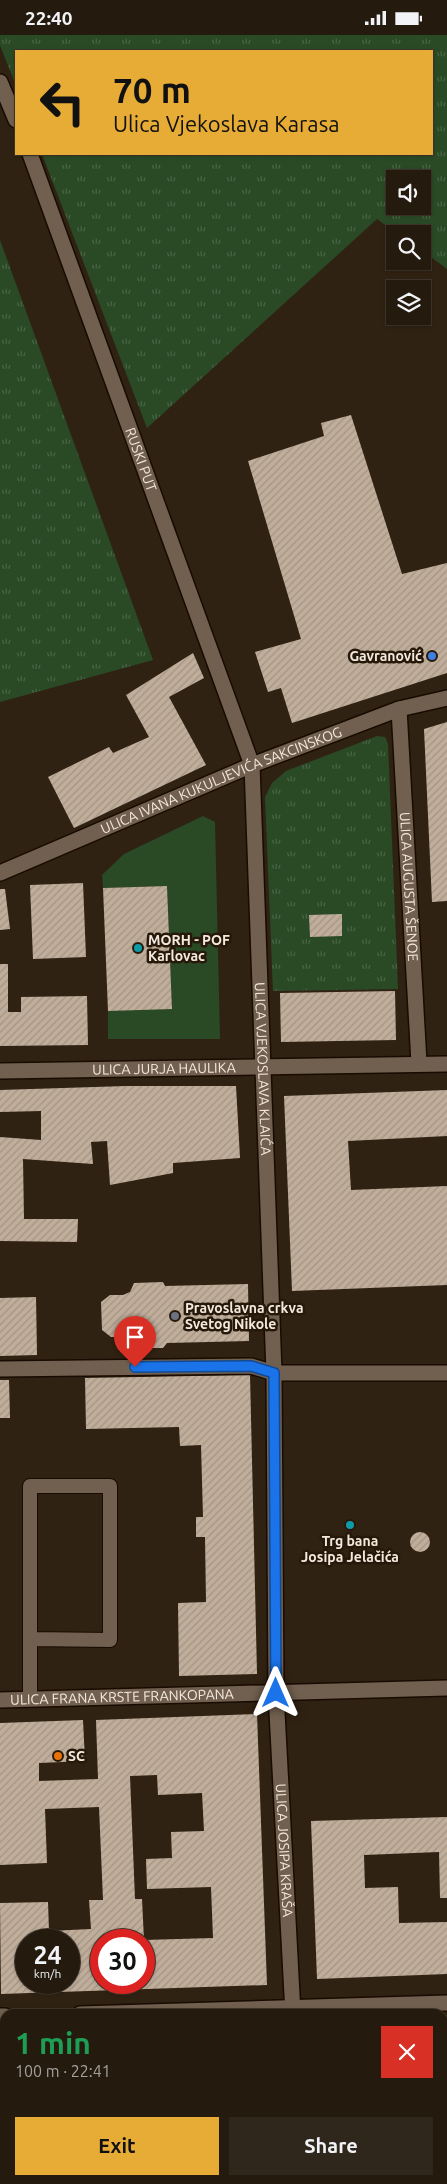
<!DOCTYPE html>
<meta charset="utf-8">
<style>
:root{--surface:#241a0e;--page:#30271c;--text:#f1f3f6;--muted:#a3a19e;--line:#41382e;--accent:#e7ac36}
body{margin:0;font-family:Ubuntu,sans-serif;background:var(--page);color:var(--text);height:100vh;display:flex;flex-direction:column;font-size:19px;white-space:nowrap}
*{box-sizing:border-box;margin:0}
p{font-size:16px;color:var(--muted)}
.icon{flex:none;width:28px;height:28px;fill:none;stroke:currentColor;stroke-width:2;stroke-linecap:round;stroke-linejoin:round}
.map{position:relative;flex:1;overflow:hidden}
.panel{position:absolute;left:0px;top:1974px;width:448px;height:176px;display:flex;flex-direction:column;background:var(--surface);border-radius:15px 15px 0 0;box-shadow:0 1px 4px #0004,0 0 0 1px var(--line)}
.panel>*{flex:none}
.banner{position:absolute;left:15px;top:15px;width:418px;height:105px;border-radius:0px;box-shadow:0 1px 4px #0004,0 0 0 1px var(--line);background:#e7ac36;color:#111;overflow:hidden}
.controls{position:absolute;left:386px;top:135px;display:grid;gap:10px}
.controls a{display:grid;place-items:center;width:45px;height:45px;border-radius:0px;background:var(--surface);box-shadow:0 1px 4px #0004,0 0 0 1px var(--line);font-size:25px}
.speed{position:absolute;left:15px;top:1894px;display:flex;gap:10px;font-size:25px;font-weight:700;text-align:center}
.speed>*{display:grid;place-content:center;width:65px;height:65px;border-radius:50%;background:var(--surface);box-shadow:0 1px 4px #0004,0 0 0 1px var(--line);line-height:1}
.speed small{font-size:12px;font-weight:400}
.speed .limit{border:8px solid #d22;background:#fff;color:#111}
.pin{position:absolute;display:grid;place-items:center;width:42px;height:42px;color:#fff;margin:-51px -21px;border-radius:50% 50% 50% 0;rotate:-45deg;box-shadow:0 0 5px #0007}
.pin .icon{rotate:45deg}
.me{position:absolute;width:55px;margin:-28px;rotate:0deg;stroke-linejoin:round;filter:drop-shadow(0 0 4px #0008)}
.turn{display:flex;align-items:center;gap:18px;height:105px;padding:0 15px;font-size:22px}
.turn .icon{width:65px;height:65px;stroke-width:2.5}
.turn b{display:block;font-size:35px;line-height:42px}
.round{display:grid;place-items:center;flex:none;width:52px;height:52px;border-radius:0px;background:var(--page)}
.overview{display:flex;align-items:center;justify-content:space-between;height:85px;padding:0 15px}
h1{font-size:30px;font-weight:700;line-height:38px;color:#1e9e55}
.primary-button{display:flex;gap:10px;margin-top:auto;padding:10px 15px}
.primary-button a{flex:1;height:58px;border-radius:0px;background:var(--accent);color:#111;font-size:20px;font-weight:700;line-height:58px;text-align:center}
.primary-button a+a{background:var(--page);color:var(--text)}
.status{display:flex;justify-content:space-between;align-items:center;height:35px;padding:0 25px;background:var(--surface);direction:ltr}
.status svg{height:14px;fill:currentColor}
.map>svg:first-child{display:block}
.grass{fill:#2a4a26}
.park{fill:url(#park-tufts);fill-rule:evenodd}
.building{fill:url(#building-hatch);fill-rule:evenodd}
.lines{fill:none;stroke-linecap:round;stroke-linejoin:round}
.lane-casing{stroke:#180b01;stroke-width:16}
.street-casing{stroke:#180b01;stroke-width:18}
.lane{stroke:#71604f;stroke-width:14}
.street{stroke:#71604f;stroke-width:15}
.route-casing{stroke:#114b97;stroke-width:12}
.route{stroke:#1a73e8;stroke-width:9}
.shop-dot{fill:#3f7fe0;stroke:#261909;stroke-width:2}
.culture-dot{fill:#0f9aa8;stroke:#261909;stroke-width:2}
.worship-dot{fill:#6b7280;stroke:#261909;stroke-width:2}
.food-dot{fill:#e8710a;stroke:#261909;stroke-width:2}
.labels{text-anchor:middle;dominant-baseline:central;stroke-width:5;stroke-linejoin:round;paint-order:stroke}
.street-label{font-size:14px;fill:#f3e9df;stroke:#261909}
.poi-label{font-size:14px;font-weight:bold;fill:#f3e9df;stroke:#261909;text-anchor:start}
</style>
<div class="status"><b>22:40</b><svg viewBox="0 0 49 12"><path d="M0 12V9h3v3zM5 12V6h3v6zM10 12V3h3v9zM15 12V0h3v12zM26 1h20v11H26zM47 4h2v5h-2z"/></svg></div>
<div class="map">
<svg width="447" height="2149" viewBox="0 0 447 2149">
<defs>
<pattern id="park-tufts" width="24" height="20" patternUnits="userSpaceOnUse" patternTransform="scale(1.25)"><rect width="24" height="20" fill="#2a4a26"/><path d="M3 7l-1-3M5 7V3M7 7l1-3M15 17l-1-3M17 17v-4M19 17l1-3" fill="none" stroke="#496445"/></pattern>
<pattern id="building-hatch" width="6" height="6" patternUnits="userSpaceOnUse" patternTransform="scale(1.25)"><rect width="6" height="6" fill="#c0ae9b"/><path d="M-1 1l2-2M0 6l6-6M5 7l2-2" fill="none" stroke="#a29485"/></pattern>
</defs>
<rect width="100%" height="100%" fill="#302212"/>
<path class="grass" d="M203,781L215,787L220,1004H108V976L172,973L167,851L103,853L102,840L124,819Z"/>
<g class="park">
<path d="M0,0H447V234L423,216L422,199H398L377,184L147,393L42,119H431V16H16V51L0,10ZM395,144H422V171H395Z"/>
<path d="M0,205L153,625L0,667Z"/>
<path d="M377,701L385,702L388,709L398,954L273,956L265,762L272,748L286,736Z"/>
</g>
<g class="building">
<path d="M351,380L402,539L447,528V638L292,688L281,653L268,657L255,617L301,604L248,426L324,401L321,388Z"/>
<path d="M193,618L204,643L169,662L206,730L74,793L48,742L109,712L113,718L149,702L126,660Z"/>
<path d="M447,687V866L432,867L424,694Z"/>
<path d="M83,848L86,922L33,924L30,850Z"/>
<path d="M167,851L172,974L108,976L103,853Z"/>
<path d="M0,854H5L10,894L0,895Z"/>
<path d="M342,879V901L310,902L309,880Z"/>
<path d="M0,929H8V977H21V962L87,961L88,1010L0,1011Z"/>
<path d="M395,956L396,1005L281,1007L280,958Z"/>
<path d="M126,1051H236L240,1123L173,1128V1138L110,1150L107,1106L91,1107L93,1129L23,1124L24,1184H78L77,1207L0,1206V1102L41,1105V1076L0,1077V1055Z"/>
<path d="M447,1055V1101L348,1106L351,1155L447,1151V1250L292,1256L284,1061Z"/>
<path d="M163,1247L165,1251L248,1249L249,1306L167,1308L163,1313H136L133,1305L128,1302H111L102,1295L101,1267L110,1260H123L130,1257L134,1248Z"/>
<path d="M36,1262L37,1320L0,1321V1263Z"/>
<path d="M250,1340L257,1639L179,1641L178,1568L206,1567L205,1502H196V1482H203L201,1410L180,1411L179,1392L86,1394L85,1343Z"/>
<path d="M0,1345H9L10,1383H0Z"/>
<circle cx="420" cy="1507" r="10"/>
<path d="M257,1679L267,1950L1,1959L0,1868L48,1867L49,1896L91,1894L89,1865H103L99,1772L45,1774L47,1828L0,1830V1688L83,1685L85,1726L39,1728V1746L98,1744L96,1685ZM157,1740L158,1760L202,1758L204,1796L171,1797L172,1823L146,1824L147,1854L211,1852L213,1903L144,1905V1948H101V1905H144L142,1864H135L130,1741ZM26,1905H69V1948H26Z"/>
<path d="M447,1782V1863H440L439,1817L364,1820L365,1853L398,1852L399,1888L447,1887V1939L317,1944L311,1786Z"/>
<rect x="442" y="1991" width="5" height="45"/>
<path d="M0,2005H5V2145H270V2149H0V2107H2Z"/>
</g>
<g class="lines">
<defs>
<path id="lane" d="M30,1604L110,1605V1451H30V1664"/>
<g id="street">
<path d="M0,47L16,85"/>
<path id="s1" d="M30,119L252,730L274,1338L276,1658L293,1979"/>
<path id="s2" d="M399,674L419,1028"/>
<path id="s3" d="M0,838L252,730L399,674L447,663"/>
<path id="s4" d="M0,1036L447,1029"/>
<path d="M0,1334L251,1331L274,1338H447"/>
<path id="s5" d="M0,1665L447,1653"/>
<path d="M80,1979L447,1968"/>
<path d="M0,1981H5"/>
<path d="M296,2149L297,2145"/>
</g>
</defs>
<use href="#lane" class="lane-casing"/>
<use href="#street" class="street-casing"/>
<use href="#lane" class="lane"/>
<use href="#street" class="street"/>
</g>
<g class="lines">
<defs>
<path id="route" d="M135,1332L251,1331L274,1338L276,1658"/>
</defs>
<use href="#route" class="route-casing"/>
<use href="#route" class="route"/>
</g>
<circle class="shop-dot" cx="432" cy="621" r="5"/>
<g class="culture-dot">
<circle cx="138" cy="913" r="5"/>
<circle cx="350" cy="1490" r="5"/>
</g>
<circle class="worship-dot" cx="175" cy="1281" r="5"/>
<circle class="food-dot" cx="58" cy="1721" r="5"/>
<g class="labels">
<g class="street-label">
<text stroke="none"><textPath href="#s1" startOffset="325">RUSKI PUT</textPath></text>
<text stroke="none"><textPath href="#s3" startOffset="240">ULICA IVANA KUKULJEVIĆA SAKCINSKOG</textPath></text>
<text stroke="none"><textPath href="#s2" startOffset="178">ULICA AUGUSTA ŠENOE</textPath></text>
<text stroke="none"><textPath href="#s4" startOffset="164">ULICA JURJA HAULIKA</textPath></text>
<text stroke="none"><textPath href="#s1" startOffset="954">ULICA VJEKOSLAVA KLAIĆA</textPath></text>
<text stroke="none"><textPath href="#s5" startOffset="122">ULICA FRANA KRSTE FRANKOPANA</textPath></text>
<text stroke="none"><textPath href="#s1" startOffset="1736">ULICA JOSIPA KRAŠA</textPath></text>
</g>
<g class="poi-label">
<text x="422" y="621" text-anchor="end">Gavranović</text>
<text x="148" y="905">MORH - POF<tspan x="148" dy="16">Karlovac</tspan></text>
<text x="185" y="1273">Pravoslavna crkva<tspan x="185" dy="16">Svetog Nikole</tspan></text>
<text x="350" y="1506" text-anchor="middle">Trg bana<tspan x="350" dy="16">Josipa Jelačića</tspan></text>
<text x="68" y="1721">SC</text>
</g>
</g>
</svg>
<div class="controls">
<a><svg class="icon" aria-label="sound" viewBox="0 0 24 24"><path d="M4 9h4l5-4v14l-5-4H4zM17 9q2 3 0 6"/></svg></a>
<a><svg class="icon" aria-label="search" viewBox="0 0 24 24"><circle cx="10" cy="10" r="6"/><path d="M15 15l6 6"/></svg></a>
<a><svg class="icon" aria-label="layers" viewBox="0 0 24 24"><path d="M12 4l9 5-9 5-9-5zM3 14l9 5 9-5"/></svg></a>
</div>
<div class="speed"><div>24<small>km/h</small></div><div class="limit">30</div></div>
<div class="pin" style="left:135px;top:1332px;background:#d93025"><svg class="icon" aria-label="arrive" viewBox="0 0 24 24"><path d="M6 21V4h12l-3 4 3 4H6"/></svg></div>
<svg class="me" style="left:276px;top:1658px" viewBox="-20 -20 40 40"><path d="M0-17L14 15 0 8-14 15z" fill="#1a73e8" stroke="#fff" stroke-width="4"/></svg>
<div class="banner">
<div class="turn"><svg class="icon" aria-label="left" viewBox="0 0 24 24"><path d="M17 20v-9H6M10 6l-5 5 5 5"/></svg><div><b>70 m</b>Ulica Vjekoslava Karasa</div></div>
</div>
<section class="panel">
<div class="overview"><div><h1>1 min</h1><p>100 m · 22:41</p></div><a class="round" style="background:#d93025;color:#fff"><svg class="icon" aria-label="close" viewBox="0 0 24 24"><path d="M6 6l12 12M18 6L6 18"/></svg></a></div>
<div class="primary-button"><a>Exit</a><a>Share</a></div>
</section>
</div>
